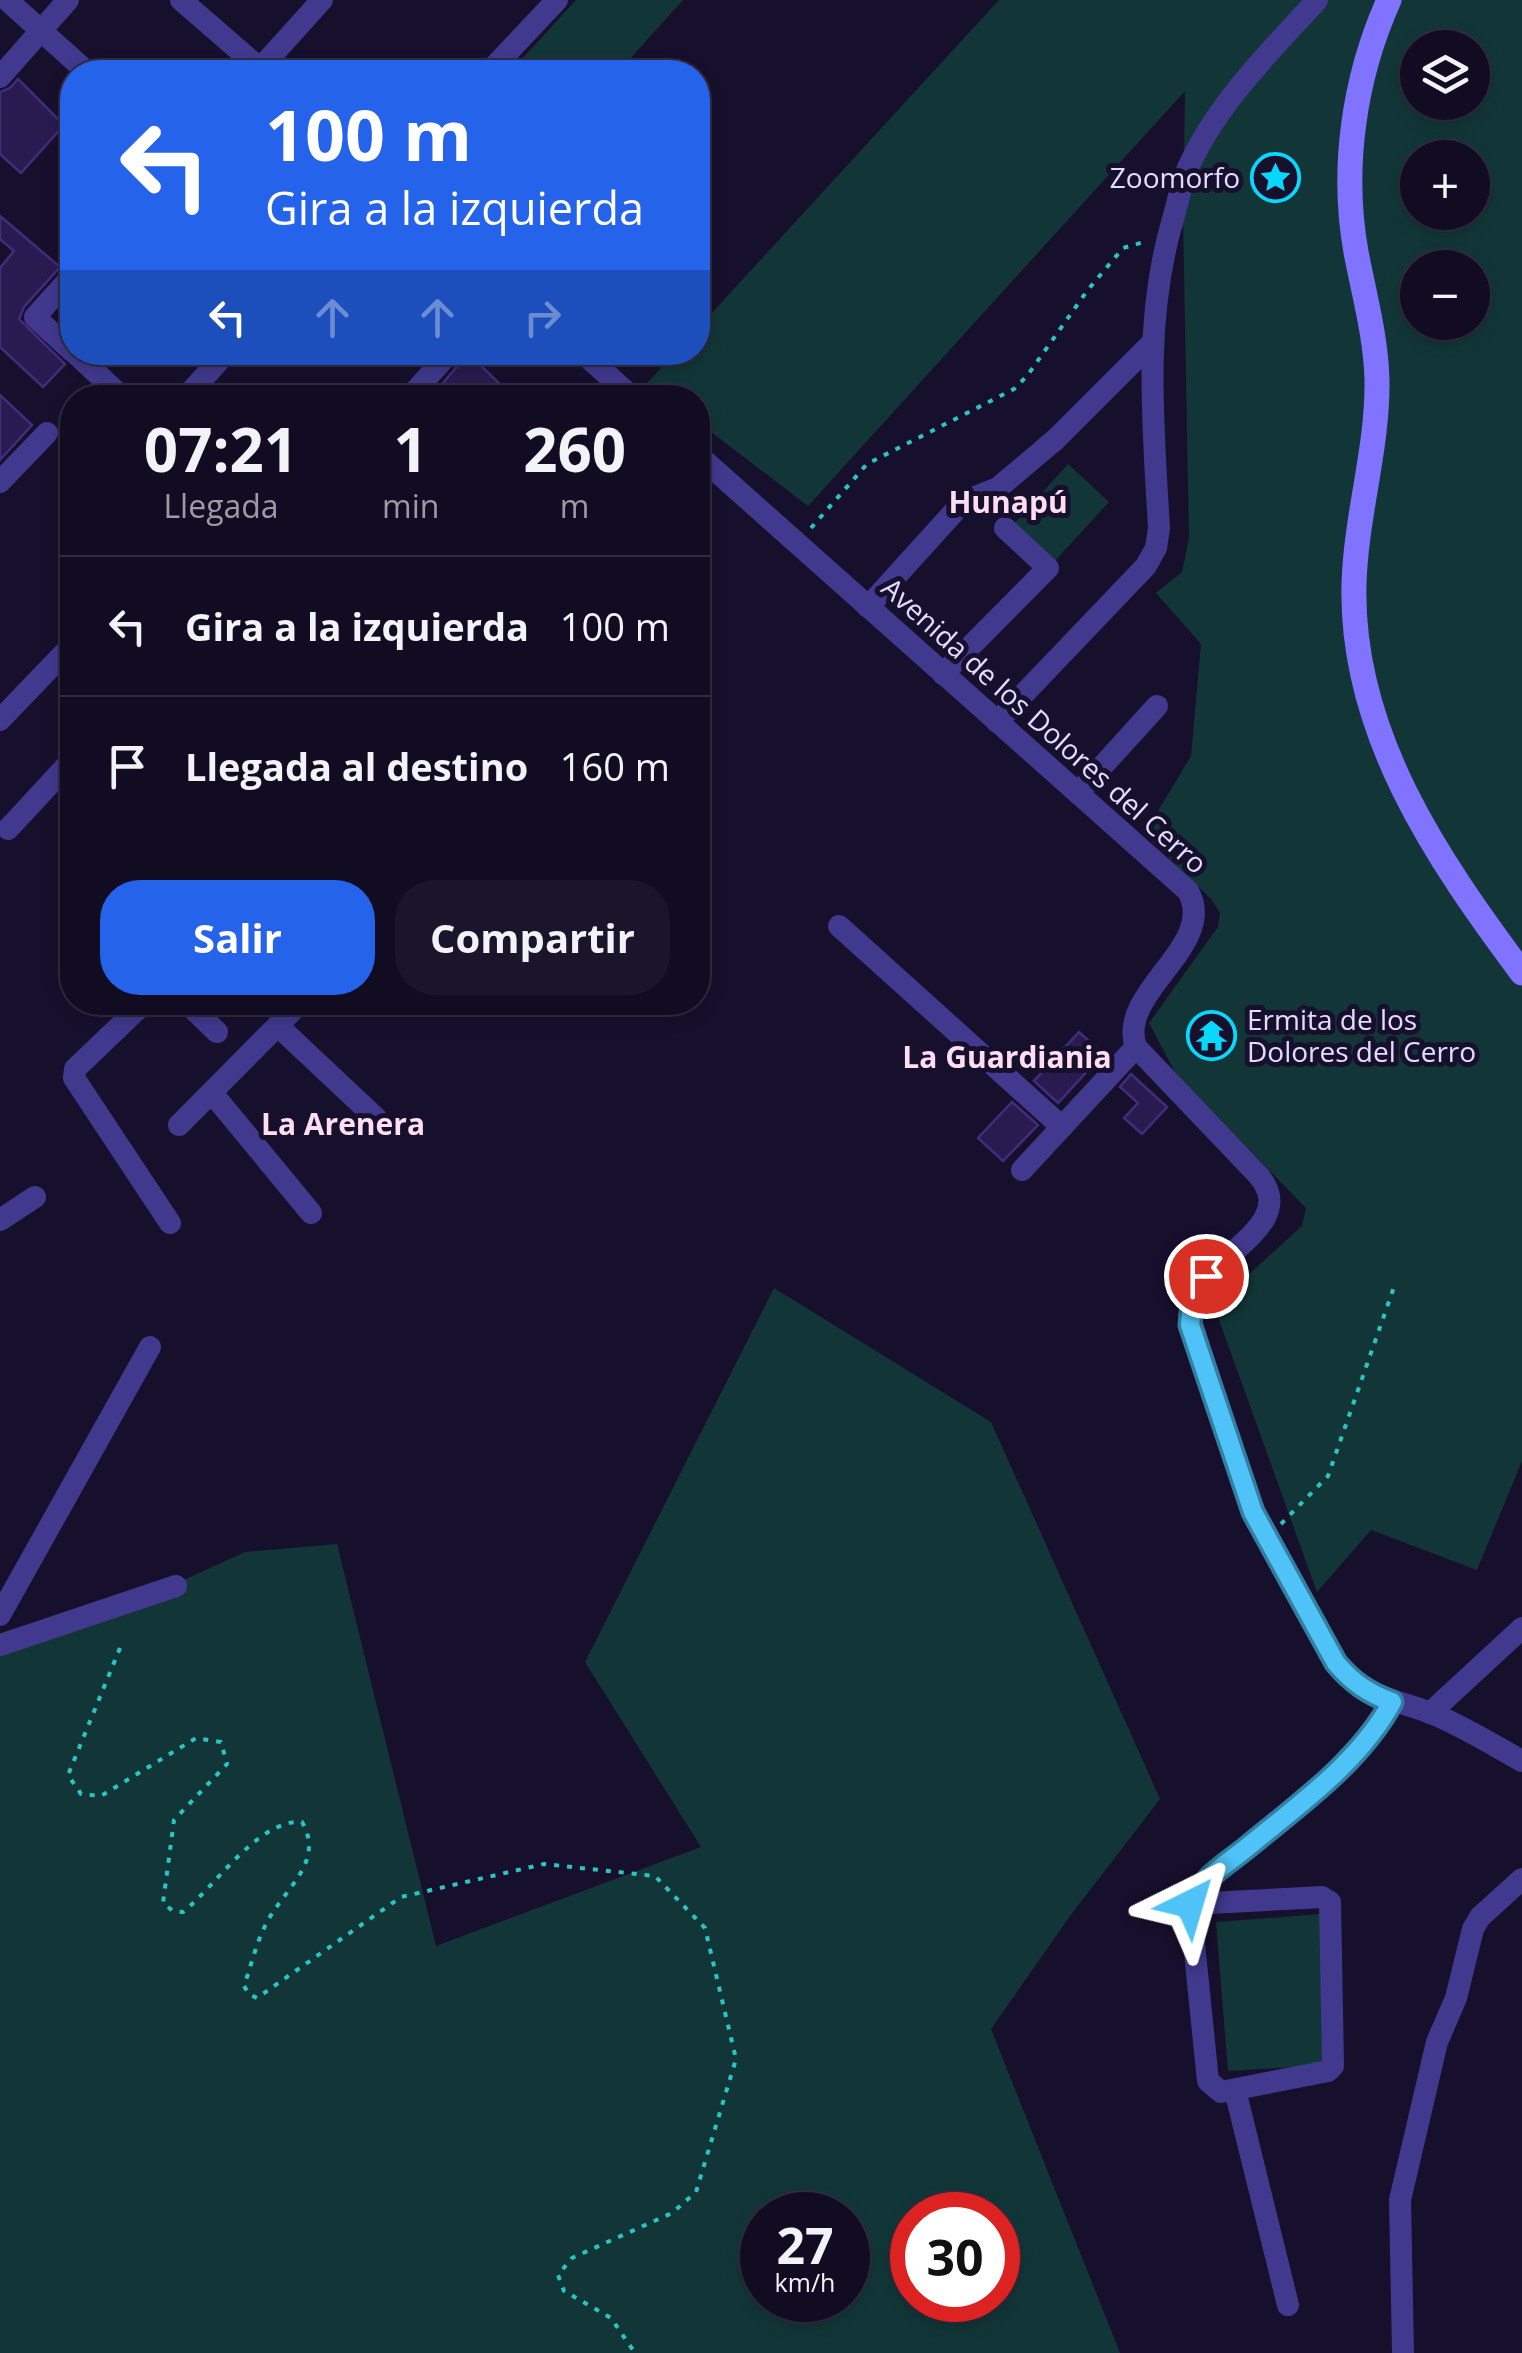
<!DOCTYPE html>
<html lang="es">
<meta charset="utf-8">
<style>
:root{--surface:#110c22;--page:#1a152a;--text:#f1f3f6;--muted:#9c9ba5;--line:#302c40;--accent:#2563eb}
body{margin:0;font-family:"Open Sans",sans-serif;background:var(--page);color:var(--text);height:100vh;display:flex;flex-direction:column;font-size:38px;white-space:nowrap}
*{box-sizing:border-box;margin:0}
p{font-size:32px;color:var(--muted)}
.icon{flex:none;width:55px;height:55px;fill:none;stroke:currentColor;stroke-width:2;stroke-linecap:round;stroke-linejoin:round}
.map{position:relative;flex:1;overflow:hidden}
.sheet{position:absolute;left:60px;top:385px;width:650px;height:630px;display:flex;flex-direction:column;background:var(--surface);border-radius:40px;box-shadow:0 5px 15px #0003,0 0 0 2px var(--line)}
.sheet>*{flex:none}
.banner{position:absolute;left:60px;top:60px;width:650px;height:305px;border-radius:40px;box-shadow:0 5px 15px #0003,0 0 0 2px var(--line);background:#2563eb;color:#fff;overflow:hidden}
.controls{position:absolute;left:1400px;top:30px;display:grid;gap:20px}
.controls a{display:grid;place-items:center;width:90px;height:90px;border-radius:50%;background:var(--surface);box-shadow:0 5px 15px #0003,0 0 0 2px var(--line);font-size:50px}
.speed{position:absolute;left:740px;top:2192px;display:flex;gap:20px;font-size:50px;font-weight:700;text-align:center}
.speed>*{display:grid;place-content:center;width:130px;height:130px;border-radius:50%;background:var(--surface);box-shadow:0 5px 15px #0003,0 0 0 2px var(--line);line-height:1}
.speed small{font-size:25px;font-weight:400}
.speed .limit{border:15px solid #d22;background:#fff;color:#111}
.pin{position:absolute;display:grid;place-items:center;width:85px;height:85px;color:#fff;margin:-42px;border:5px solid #fff;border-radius:50%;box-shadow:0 2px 10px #0007}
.me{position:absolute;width:110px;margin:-55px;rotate:40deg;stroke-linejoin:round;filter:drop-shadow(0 0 8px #0008)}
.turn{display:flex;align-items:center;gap:35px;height:210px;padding:0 40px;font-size:45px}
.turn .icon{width:130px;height:130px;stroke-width:2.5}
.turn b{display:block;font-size:70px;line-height:85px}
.lanes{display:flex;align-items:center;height:95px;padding:0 40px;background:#0003;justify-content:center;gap:50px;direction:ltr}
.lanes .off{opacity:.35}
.eta{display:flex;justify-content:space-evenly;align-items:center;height:170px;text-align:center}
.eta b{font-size:60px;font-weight:700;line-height:70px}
.action{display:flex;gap:20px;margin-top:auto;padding:20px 40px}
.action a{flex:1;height:115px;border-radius:40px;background:var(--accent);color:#fff;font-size:40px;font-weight:700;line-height:115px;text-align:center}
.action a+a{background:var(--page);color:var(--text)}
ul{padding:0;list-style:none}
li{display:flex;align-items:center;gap:30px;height:140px;padding:0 40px;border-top:2px solid var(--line)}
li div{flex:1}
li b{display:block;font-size:38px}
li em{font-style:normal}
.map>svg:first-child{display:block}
.green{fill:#123637;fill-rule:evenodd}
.building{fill:#291b4f;stroke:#412c7c;stroke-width:2.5}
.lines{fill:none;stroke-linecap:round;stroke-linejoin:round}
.path{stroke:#2ac5c5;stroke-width:4;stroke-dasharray:5 8;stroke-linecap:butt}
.street{stroke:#41398e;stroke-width:22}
.secondary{stroke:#7f73ff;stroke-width:25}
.route-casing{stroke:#337fa1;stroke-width:25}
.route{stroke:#4fc3f7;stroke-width:18}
.labels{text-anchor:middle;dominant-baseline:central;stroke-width:10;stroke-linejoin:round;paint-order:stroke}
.poi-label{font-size:28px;fill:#e2dcff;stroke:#17102d;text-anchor:end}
.street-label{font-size:28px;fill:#e2dcff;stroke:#17102d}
.neighbourhood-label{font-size:30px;font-weight:bold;fill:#ffdef1;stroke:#17102d}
</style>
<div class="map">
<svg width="1522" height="2353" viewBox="0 0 1522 2353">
<rect width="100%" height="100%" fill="#17102d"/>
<g class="green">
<path d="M576,0H683L618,72H510Z"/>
<path d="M999,0H1522V1461L1477,1570L1371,1530L1317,1592L1214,1306L1302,1226L1306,1208L1176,1074L1149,1023L1218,927L1220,913L1211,899L1150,840L1149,826L1191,756L1201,644L1156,593L1182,572L1189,538L1183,216L1185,91L808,506L698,422V398L666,397L647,383L675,353L698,352V328ZM1418,48H1472V102H1418ZM1418,158H1472V212H1418ZM1418,268H1472V322H1418Z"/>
<path d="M1068,464L1109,502L1053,563L1012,526Z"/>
<path d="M774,1288L991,1422L1160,1799L1070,1916L991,2029L1120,2353H0V1646L142,1599L245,1552L337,1544L436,1946L701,1847L585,1662ZM762,2215H848V2300H762ZM912,2215H998V2300H912Z"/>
<path d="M1321,1914L1328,2065L1228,2071L1216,1922Z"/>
</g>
<g class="building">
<path d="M18,79L64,125L21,173L0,154V92L10,88Z"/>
<path d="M0,216L60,267L24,307L19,319L65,364L43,387L0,347V268L14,251L0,239Z"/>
<path d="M465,352H467L514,398H458L443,383L461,362Z"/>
<path d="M0,395L32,425L0,460Z"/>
<path d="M1079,1032L1103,1054L1058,1103L1034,1081Z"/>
<path d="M1131,1074L1167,1107L1142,1134L1124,1118L1138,1103L1120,1087Z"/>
<path d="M1012,1102L1038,1125L1003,1161L978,1138Z"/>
</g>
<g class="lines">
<g class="path">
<path d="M811,528L867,464L1014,389L1027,376L1087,291L1123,248L1144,242"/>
<path d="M1281,1524L1328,1476L1394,1287"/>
<path d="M120,1648L68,1775L81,1794L101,1796L196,1738L221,1742L227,1764L174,1820L163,1903L173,1911L183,1912C215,1887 258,1819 302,1822C326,1863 282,1890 265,1926C256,1944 251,1966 244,1986L249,1994L257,1998L401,1897L544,1864L655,1876L705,1928L736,2059L696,2192L672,2213L572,2258L558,2275L564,2291L611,2318L635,2353"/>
</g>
<g class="street">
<path d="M7,0L87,72"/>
<path d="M181,0L264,72"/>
<path d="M257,72L322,0"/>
<path d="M489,72L557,0"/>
<path d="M0,77L68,0"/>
<path d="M72,276L35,317L72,351"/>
<path d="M74,352L123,398"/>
<path d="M582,352L633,398"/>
<path d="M185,398L227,352"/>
<path d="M409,398L450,352"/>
<path d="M698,455L1188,891C1219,946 1116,992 1136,1047L1259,1176C1303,1230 1194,1257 1189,1315L1253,1512L1336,1663C1367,1700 1390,1697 1431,1713C1463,1726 1493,1745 1522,1761"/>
<path d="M0,482L47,433"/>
<path d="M868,607L963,502L998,488L1056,439L1153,342"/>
<path d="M943,674L1048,568L1005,528"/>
<path d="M0,720L72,645"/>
<path d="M997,722L1146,566L1156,548L1159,528C1153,424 1143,320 1173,219C1178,202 1181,184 1188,168C1217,103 1270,52 1317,0"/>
<path d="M1078,793L1157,706"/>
<path d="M8,829L72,760"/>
<path d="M839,926L1062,1127"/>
<path d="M145,1002L75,1069L74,1078L170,1223"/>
<path d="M186,1002L217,1032"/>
<path d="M278,1026L377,1119"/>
<path d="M212,1093L311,1213"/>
<path d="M179,1125L301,1002"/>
<path d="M1022,1170L1136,1047"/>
<path d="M0,1220L35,1197"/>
<path d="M0,1615L150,1347"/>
<path d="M0,1645L176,1586"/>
<path d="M1430,1713L1522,1628"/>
<path d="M1190,1904L1322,1897L1330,1902L1333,2066L1328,2071L1221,2092L1208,2081L1190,1904C1206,1875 1220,1870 1244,1850C1297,1808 1359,1762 1392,1703"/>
<path d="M1235,2090L1288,2305"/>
<path d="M1403,2353L1400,2200L1437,2042L1456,1998L1473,1929L1480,1917L1522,1879"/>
</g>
<path class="secondary" d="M1389,0C1354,78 1341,168 1356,252C1364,294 1376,337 1377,380C1378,448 1356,515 1354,584C1350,732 1437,859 1522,973"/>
</g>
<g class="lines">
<defs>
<path id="route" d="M1190,1904C1207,1873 1225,1866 1250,1845C1301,1803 1360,1761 1392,1702C1368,1693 1353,1683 1336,1663L1253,1512L1190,1325L1193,1295L1206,1276"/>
</defs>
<use href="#route" class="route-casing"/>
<use href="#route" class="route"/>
</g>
<defs>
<symbol id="sight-ring" viewBox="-11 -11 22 22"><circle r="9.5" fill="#17102d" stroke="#08d7ff" stroke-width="1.5"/><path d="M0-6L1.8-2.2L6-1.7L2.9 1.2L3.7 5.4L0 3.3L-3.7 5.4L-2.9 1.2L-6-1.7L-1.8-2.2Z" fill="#08d7ff"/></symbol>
<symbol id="temple-ring" viewBox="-11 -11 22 22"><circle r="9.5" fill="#17102d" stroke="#08d7ff" stroke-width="1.5"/><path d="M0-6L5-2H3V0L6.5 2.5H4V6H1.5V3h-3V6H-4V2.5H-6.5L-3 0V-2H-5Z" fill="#08d7ff"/></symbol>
</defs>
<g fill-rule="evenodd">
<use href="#sight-ring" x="1248" y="150" width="55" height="55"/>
<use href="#temple-ring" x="1184" y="1008" width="55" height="55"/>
</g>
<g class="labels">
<g class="poi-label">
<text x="1240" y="177">Zoomorfo</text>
<text x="1247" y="1019" text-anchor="start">Ermita de los<tspan x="1247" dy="32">Dolores del Cerro</tspan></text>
</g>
<g class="street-label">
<text transform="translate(1045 725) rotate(42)">Avenida de los Dolores del Cerro</text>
</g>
<g class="neighbourhood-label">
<text x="1008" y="501">Hunapú</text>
<text x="1007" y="1056">La Guardiania</text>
<text x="343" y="1123">La Arenera</text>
</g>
</g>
</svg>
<div class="controls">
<a><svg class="icon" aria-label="layers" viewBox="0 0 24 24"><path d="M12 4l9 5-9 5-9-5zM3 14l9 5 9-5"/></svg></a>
<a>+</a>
<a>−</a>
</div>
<div class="speed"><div>27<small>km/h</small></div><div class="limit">30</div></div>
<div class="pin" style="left:1206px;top:1276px;background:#d93025"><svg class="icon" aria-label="arrive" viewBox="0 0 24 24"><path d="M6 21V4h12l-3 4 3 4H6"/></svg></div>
<svg class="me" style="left:1190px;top:1904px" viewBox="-20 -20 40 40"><path d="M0-17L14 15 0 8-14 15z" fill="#4fc3f7" stroke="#fff" stroke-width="4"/></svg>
<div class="banner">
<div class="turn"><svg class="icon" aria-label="left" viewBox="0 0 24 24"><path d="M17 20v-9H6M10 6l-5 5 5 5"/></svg><div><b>100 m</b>Gira a la izquierda</div></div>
<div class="lanes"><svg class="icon" aria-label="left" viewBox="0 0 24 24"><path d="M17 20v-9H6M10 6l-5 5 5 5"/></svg><svg class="icon off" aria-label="ahead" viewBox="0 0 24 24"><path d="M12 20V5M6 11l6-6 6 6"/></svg><svg class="icon off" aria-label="ahead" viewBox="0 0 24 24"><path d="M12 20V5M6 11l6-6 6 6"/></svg><svg class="icon off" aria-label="right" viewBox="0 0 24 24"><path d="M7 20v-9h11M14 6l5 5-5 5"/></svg></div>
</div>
<section class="sheet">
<div class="eta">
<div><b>07:21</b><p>Llegada</p></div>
<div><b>1</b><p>min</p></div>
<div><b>260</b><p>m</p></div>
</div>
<ul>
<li><svg class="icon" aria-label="left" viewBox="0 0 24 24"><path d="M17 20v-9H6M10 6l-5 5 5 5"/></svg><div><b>Gira a la izquierda</b></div><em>100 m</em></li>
<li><svg class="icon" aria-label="arrive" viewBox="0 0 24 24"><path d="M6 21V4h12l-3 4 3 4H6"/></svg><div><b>Llegada al destino</b></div><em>160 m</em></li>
</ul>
<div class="action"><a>Salir</a><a>Compartir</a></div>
</section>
</div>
